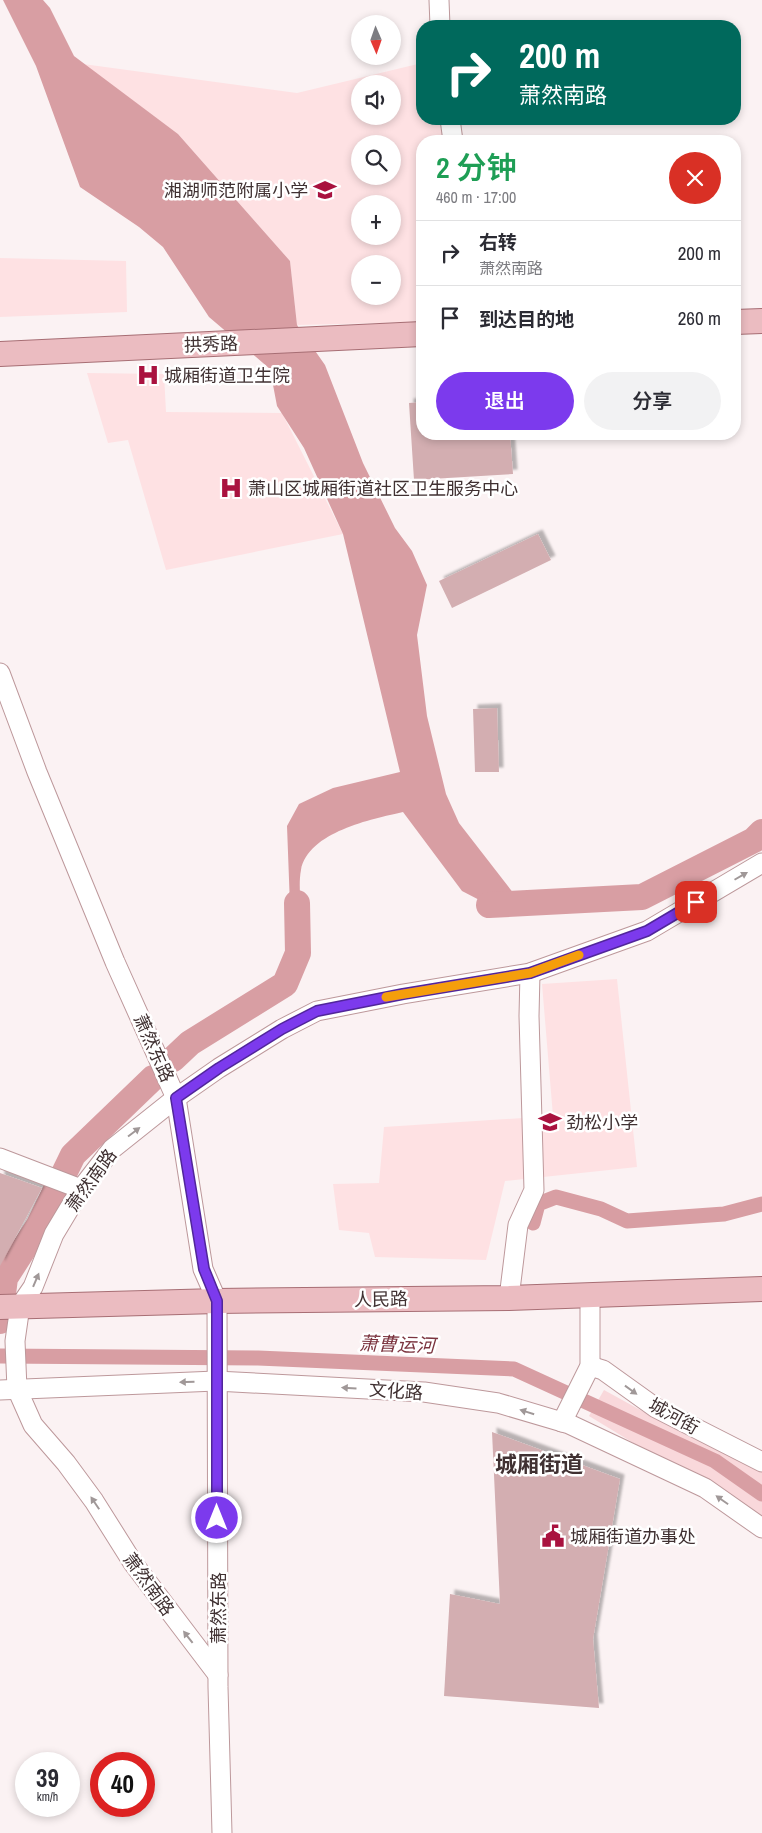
<!DOCTYPE html>
<html lang="zh">
<meta charset="utf-8">
<style>
:root{--surface:#fff;--page:#f2f2f3;--text:#2b2b33;--muted:#7c7c81;--line:#e1e1e2;--accent:#7c3aed}
body{margin:0;font-family:"Archivo Narrow","Noto Sans SC",sans-serif;background:var(--page);color:var(--text);height:100vh;display:flex;flex-direction:column;font-size:19px;white-space:nowrap}
*{box-sizing:border-box;margin:0}
p{font-size:16px;color:var(--muted)}
.icon{flex:none;width:28px;height:28px;fill:none;stroke:currentColor;stroke-width:2;stroke-linecap:round;stroke-linejoin:round}
.map{position:relative;flex:1;overflow:hidden}
.sheet{position:absolute;left:416px;top:135px;width:325px;height:305px;display:flex;flex-direction:column;background:var(--surface);border-radius:20px;box-shadow:0 2px 8px #0003}
.sheet>*{flex:none}
.banner{position:absolute;left:416px;top:20px;width:325px;height:105px;border-radius:20px;box-shadow:0 2px 8px #0003;background:#00695c;color:#fff;overflow:hidden}
.needle{width:32px;rotate:178deg}
.controls{position:absolute;left:351px;top:15px;display:grid;gap:10px}
.controls a{display:grid;place-items:center;width:50px;height:50px;border-radius:50%;background:var(--surface);box-shadow:0 2px 8px #0003;font-size:25px}
.speed{position:absolute;left:15px;top:1752px;display:flex;gap:10px;font-size:25px;font-weight:700;text-align:center}
.speed>*{display:grid;place-content:center;width:65px;height:65px;border-radius:50%;background:var(--surface);box-shadow:0 2px 8px #0003;line-height:1}
.speed small{font-size:12px;font-weight:400}
.speed .limit{border:8px solid #d22;background:#fff;color:#111}
.pin{position:absolute;display:grid;place-items:center;width:42px;height:42px;color:#fff;margin:-21px;border-radius:10px;box-shadow:0 2px 8px #0006}
.me{position:absolute;width:55px;margin:-28px;rotate:0deg;stroke-linejoin:round;filter:drop-shadow(0 0 4px #0008)}
.turn{display:flex;align-items:center;gap:18px;height:105px;padding:0 20px;font-size:22px}
.turn .icon{width:65px;height:65px;stroke-width:2.5}
.turn b{display:block;font-size:35px;line-height:42px}
.round{display:grid;place-items:center;flex:none;width:52px;height:52px;border-radius:26px;background:var(--page)}
.overview{display:flex;align-items:center;justify-content:space-between;height:85px;padding:0 20px}
h1{font-size:30px;font-weight:600;line-height:38px;color:#1e9e55}
.button{display:flex;gap:10px;margin-top:auto;padding:10px 20px}
.button a{flex:1;height:58px;border-radius:30px;background:var(--accent);color:#fff;font-size:20px;font-weight:600;line-height:58px;text-align:center}
.button a+a{background:var(--page);color:var(--text)}
ul{padding:0;list-style:none}
li{display:flex;align-items:center;gap:15px;height:65px;padding:0 20px;border-top:1px solid var(--line)}
li div{flex:1}
li b{display:block;font-size:19px}
li em{font-style:normal}
.map>svg:first-child{display:block}
.built{fill:#fee1e3;fill-rule:evenodd}
.green{fill:#f9d8db}
.water{fill:#d89ea3}
.lines{fill:none;stroke-linecap:round;stroke-linejoin:round}
.canal{stroke:#d89ea3;stroke-width:15}
.river{stroke:#d89ea3;stroke-width:26}
.building{fill:#d3aeb1;filter:url(#shadow)}
.minor-casing{stroke:#bd989b;stroke-width:21}
.major-casing{stroke:#a76e74;stroke-width:26}
.minor{stroke:#fff;stroke-width:19}
.major{stroke:#ebbcc1;stroke-width:24}
.oneway{fill:#a09898}
.route-casing{stroke:#51269a;stroke-width:12}
.route{stroke:#7c3aed;stroke-width:9}
.slow{stroke:#f59e0b;stroke-width:9}
.labels{text-anchor:middle;dominant-baseline:central;stroke-width:5;stroke-linejoin:round;paint-order:stroke}
.poi-label{font-size:18px;fill:#403132;stroke:#fff;text-anchor:start}
.street-label{font-size:18px;fill:#403132;stroke:#fff}
.water-label{font-size:19px;font-style:italic;fill:#7b343f;stroke:#fff}
.district-label{font-size:22px;font-weight:bold;fill:#403132;stroke:#fff}
</style>
<div class="map">
<svg width="762" height="1833" viewBox="0 0 762 1833">
<defs>
<filter id="shadow"><feDropShadow dx="4.5" dy="-4.5" stdDeviation="1" flood-color="#0004"/></filter>
</defs>
<rect width="100%" height="100%" fill="#fbf2f3"/>
<g class="built">
<path d="M422,63V119H439L443,141H422V322L297,325L290,261L178,134L83,64L297,93ZM360,84H392V116H360ZM360,144H392V176H360ZM360,204H392V236H360ZM360,264H392V296H360Z"/>
<path d="M0,258L126,261L127,312L0,317Z"/>
<path d="M87,373L164,374L166,412L282,413L343,534L166,570L128,440L108,443Z"/>
<path d="M617,979L637,1167L505,1181L486,1260L375,1257L369,1233L339,1230L333,1184L379,1183L384,1127L553,1116L542,984Z"/>
</g>
<path class="green" d="M604,1390L684,1434L762,1472V1521L589,1416Z"/>
<path class="water" d="M3,0H43L50,8L74,56L178,134L290,261L297,325L325,365L363,463L395,528L412,551L427,585L417,635L427,716L446,794L459,823L521,903L489,905L462,891L403,812C372,819 308,832 301,870C299,880 300,891 300,901L290,906L287,826L299,804L333,788L400,772L343,534L304,448L277,406L270,369L209,317L163,247L139,227L80,187L36,66Z"/>
<g class="lines">
<g class="canal">
<path d="M533,1223L538,1204L556,1197L601,1209L627,1221L724,1214L762,1204"/>
<path d="M0,1356L258,1358L514,1369L715,1461L762,1494"/>
</g>
<g class="river">
<path d="M489,905L642,897L754,840L762,832"/>
<path d="M173,1059L190,1043L285,984L298,953L297,903"/>
<path d="M3,1294L5,1278L39,1225L73,1155L153,1078"/>
<path d="M0,1321V1320"/>
</g>
</g>
<g class="building">
<path d="M422,402V434H510L513,474L414,480L409,403Z"/>
<path d="M538,534L551,560L452,608L439,581Z"/>
<path d="M497,708L499,772H475L473,709Z"/>
<path d="M0,1173L42,1188L0,1266Z"/>
<path d="M492,1432L620,1479L593,1639L599,1708L444,1696L450,1594L500,1604Z"/>
</g>
<g class="lines">
<defs>
<g id="minor">
<path d="M439,0L440,26"/>
<path d="M450,119L453,141"/>
<path d="M0,673L37,772L115,962L176,1098L203,1269L217,1301L218,1687L222,1833"/>
<path d="M0,1158L81,1189"/>
<path d="M509,1298L518,1225L534,1190L529,1016L530,973"/>
<path d="M590,1366L603,1370L656,1408L762,1462"/>
<path d="M0,1390L216,1381L424,1392L498,1403L569,1424L705,1488L762,1528"/>
<path d="M562,1422L590,1366V1295"/>
<path d="M218,1675L133,1563L94,1501L66,1463L33,1425L17,1389L15,1341L20,1306L33,1287L54,1234L81,1189L112,1149L176,1098L219,1068L282,1029L317,1011L403,994L530,973L647,931L762,863"/>
</g>
<g id="major">
<path d="M735,322L762,321"/>
<path d="M0,354L422,334"/>
<path d="M0,1307L217,1301L509,1298L762,1289"/>
</g>
</defs>
<use href="#minor" class="minor-casing"/>
<use href="#major" class="major-casing"/>
<use href="#minor" class="minor"/>
<use href="#major" class="major"/>
</g>
<defs><path id="oneway-solid" d="M-6-.8H1V-3.2L6.5 0L1 3.2V.8H-6Z" transform="scale(1.25)"/></defs>
<g class="oneway">
<use href="#oneway-solid" transform="translate(741 876) rotate(-30)"/>
<use href="#oneway-solid" transform="translate(134 1132) rotate(-37)"/>
<use href="#oneway-solid" transform="translate(36 1280) rotate(-67)"/>
<use href="#oneway-solid" transform="translate(187 1382) rotate(178)"/>
<use href="#oneway-solid" transform="translate(349 1388) rotate(-177)"/>
<use href="#oneway-solid" transform="translate(631 1390) rotate(36)"/>
<use href="#oneway-solid" transform="translate(527 1412) rotate(-163)"/>
<use href="#oneway-solid" transform="translate(722 1500) rotate(-145)"/>
<use href="#oneway-solid" transform="translate(95 1503) rotate(-124)"/>
<use href="#oneway-solid" transform="translate(188 1637) rotate(-128)"/>
</g>
<g class="lines">
<defs>
<path id="route" d="M217,1518V1301L204,1269L176,1098L219,1068L282,1029L317,1011L403,994L530,973L647,931L696,902"/>
</defs>
<use href="#route" class="route-casing"/>
<use href="#route" class="route"/>
<path class="slow" d="M386,997L530,973L579,955"/>
</g>
<defs>
<symbol id="school-bare" viewBox="-9 -9 18 18"><path d="M0-5L7-2L0 1L-7-2ZM-4 1L0 2.5L4 1V4Q0 6-4 4Z" fill="#a9123f" stroke="#fff" stroke-width="2.5" paint-order="stroke"/></symbol>
<symbol id="hospital-bare" viewBox="-9 -9 18 18"><path d="M-5-5h3v3.5h4V-5h3V5h-3V1.5h-4V5h-3Z" fill="#a9123f" stroke="#fff" stroke-width="2.5" paint-order="stroke"/></symbol>
<symbol id="civic-bare" viewBox="-9 -9 18 18"><path d="M-.6-6.5H3V-4.5H.6V-3L4-1V1h2V6H-6V1h2V-1L-.6-3ZM-1.2 2.5V6h2.4V2.5Z" fill="#a9123f" stroke="#fff" stroke-width="2.5" paint-order="stroke"/></symbol>
</defs>
<g fill-rule="evenodd">
<use href="#school-bare" x="309" y="174" width="32" height="32"/>
<use href="#hospital-bare" x="132" y="359" width="32" height="32"/>
<use href="#hospital-bare" x="215" y="472" width="32" height="32"/>
<use href="#school-bare" x="534" y="1106" width="32" height="32"/>
<use href="#civic-bare" x="537" y="1520" width="32" height="32"/>
</g>
<g class="labels">
<g class="poi-label">
<text x="308" y="190" text-anchor="end">湘湖师范附属小学</text>
<text x="164" y="375">城厢街道卫生院</text>
<text x="248" y="488">萧山区城厢街道社区卫生服务中心</text>
<text x="566" y="1122">劲松小学</text>
<text x="570" y="1536">城厢街道办事处</text>
</g>
<g class="street-label">
<text transform="translate(211 344) rotate(-2)">拱秀路</text>
<text transform="translate(154 1048) rotate(66)">萧然东路</text>
<text transform="translate(91 1180) rotate(-54)">萧然南路</text>
<text transform="translate(381 1299) rotate(-1)">人民路</text>
<text transform="translate(396 1391) rotate(4)">文化路</text>
<text transform="translate(674 1416) rotate(29)">城河街</text>
<text transform="translate(149 1584) rotate(54)">萧然南路</text>
<text transform="translate(218 1608) rotate(-90)">萧然东路</text>
</g>
<g class="water-label">
<text transform="translate(397 1344) rotate(2)">萧曹运河</text>
</g>
<g class="district-label">
<text x="539" y="1464">城厢街道</text>
</g>
</g>
</svg>
<div class="controls">
<a><svg class="needle" viewBox="-14 -14 28 28"><path d="M0-13l5 13h-10z" fill="#e53935"/><path d="M0 13l5-13h-10z" fill="#7c7c81"/></svg></a>
<a><svg class="icon" aria-label="sound" viewBox="0 0 24 24"><path d="M4 9h4l5-4v14l-5-4H4zM17 9q2 3 0 6"/></svg></a>
<a><svg class="icon" aria-label="search" viewBox="0 0 24 24"><circle cx="10" cy="10" r="6"/><path d="M15 15l6 6"/></svg></a>
<a>+</a>
<a>−</a>
</div>
<div class="speed"><div>39<small>km/h</small></div><div class="limit">40</div></div>
<div class="pin" style="left:696px;top:902px;background:#d93025"><svg class="icon" aria-label="arrive" viewBox="0 0 24 24"><path d="M6 21V4h12l-3 4 3 4H6"/></svg></div>
<svg class="me" style="left:217px;top:1518px" viewBox="-20 -20 40 40"><circle r="17" fill="#7c3aed" stroke="#fff" stroke-width="3"/><path d="M0-11L8 9 0 5-8 9z" fill="#fff"/></svg>
<div class="banner">
<div class="turn"><svg class="icon" aria-label="right" viewBox="0 0 24 24"><path d="M7 20v-9h11M14 6l5 5-5 5"/></svg><div><b>200 m</b>萧然南路</div></div>
</div>
<section class="sheet">
<div class="overview"><div><h1>2 分钟</h1><p>460 m · 17:00</p></div><a class="round" style="background:#d93025;color:#fff"><svg class="icon" aria-label="close" viewBox="0 0 24 24"><path d="M6 6l12 12M18 6L6 18"/></svg></a></div>
<ul>
<li><svg class="icon" aria-label="right" viewBox="0 0 24 24"><path d="M7 20v-9h11M14 6l5 5-5 5"/></svg><div><b>右转</b><p>萧然南路</p></div><em>200 m</em></li>
<li><svg class="icon" aria-label="arrive" viewBox="0 0 24 24"><path d="M6 21V4h12l-3 4 3 4H6"/></svg><div><b>到达目的地</b></div><em>260 m</em></li>
</ul>
<div class="button"><a>退出</a><a>分享</a></div>
</section>
</div>
